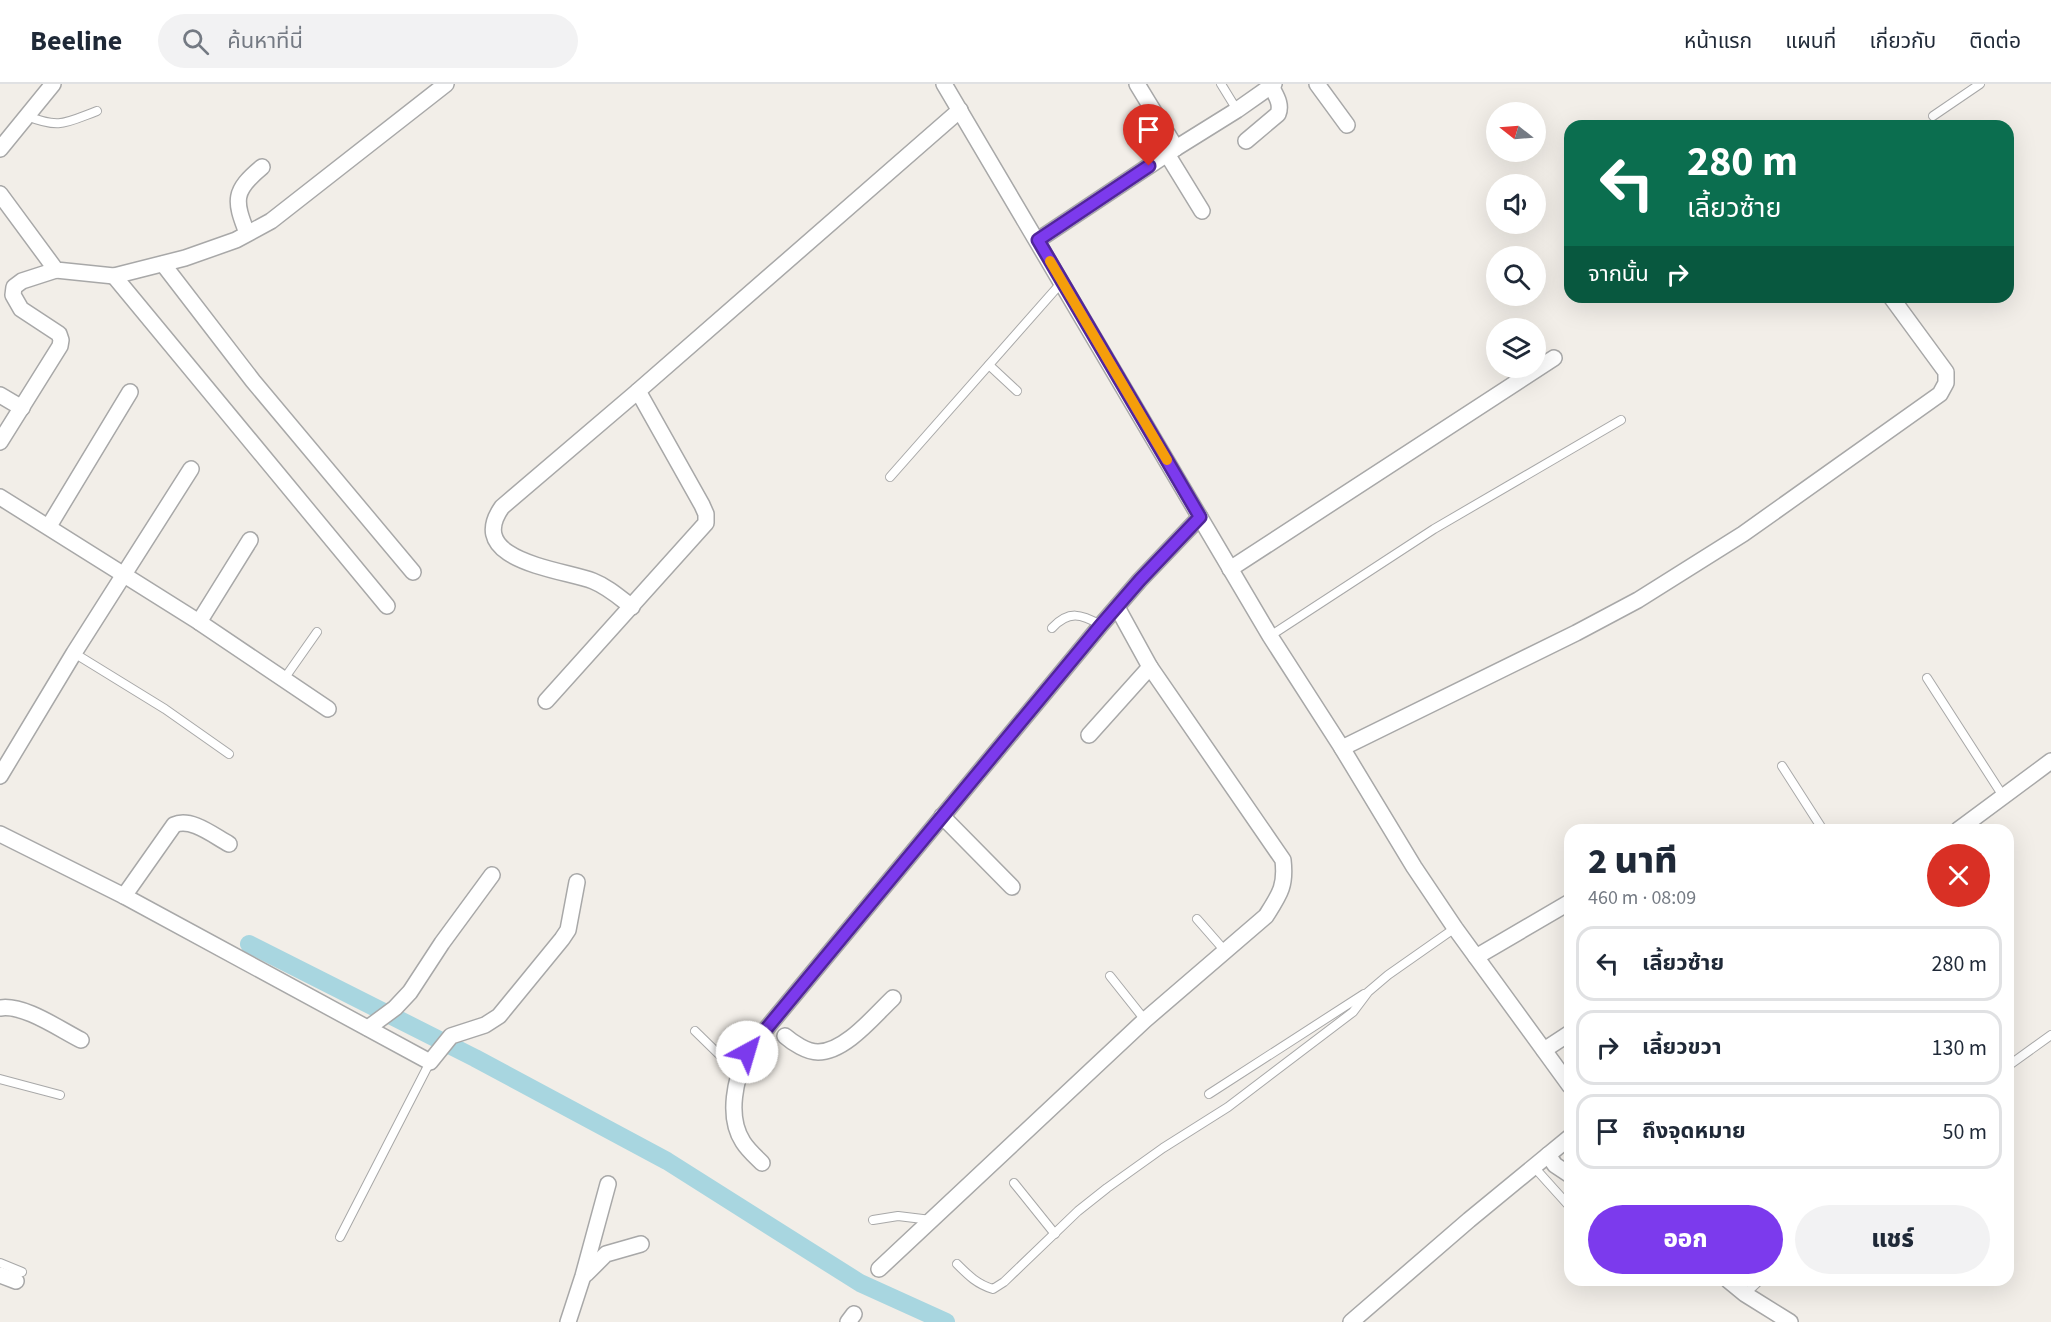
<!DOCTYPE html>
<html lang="th">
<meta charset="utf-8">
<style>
:root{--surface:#fff;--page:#f2f2f3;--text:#1f2937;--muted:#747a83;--line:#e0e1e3;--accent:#7c3aed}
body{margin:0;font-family:"Source Sans 3","Noto Sans Thai",sans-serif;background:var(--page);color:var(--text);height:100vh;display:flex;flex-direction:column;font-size:22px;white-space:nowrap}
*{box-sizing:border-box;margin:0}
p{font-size:20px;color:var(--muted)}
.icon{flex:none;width:33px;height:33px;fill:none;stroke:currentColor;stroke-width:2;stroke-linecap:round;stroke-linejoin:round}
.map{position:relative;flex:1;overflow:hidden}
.drawer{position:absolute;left:1564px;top:740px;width:450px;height:462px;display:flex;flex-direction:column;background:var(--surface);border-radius:18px;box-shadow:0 6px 24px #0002}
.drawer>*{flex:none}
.hud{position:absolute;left:1564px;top:36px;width:450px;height:183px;border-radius:18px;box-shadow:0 6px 24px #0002;background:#0b6e4f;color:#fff;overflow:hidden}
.needle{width:39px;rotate:287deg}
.tools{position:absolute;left:1486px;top:18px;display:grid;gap:12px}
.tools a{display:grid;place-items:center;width:60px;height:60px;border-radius:50%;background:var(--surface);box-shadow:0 6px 24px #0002;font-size:30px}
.pin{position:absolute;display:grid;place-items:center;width:51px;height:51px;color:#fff;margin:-62px -26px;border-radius:50% 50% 50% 0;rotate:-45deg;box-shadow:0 0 6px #0007}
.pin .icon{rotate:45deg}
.me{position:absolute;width:66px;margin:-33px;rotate:39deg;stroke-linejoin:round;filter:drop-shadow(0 0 4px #0008)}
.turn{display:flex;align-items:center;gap:21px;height:126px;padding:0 24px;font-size:27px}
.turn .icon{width:78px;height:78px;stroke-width:2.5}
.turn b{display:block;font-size:42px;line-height:51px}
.then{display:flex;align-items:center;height:57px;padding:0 24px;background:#0003;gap:12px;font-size:22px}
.round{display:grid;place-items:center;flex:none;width:63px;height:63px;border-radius:32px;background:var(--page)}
.overview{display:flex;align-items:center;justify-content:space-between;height:102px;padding:0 24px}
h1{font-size:36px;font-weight:800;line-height:45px}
.button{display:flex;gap:12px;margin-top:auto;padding:12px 24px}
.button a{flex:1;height:69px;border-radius:36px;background:var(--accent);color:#fff;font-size:24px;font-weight:800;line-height:69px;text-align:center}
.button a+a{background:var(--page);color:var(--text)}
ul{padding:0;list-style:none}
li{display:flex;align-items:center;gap:18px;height:75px;margin:0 12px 9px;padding:0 12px;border:3px solid var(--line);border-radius:18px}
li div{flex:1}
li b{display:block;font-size:22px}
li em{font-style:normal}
header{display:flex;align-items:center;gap:36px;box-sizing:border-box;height:84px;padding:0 30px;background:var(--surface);border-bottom:2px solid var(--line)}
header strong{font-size:28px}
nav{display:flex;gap:33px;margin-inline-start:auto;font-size:21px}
.search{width:420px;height:54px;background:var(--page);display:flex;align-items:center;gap:15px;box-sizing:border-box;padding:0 21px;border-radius:33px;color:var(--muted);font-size:22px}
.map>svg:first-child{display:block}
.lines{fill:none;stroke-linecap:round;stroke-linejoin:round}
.canal{stroke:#a8d6e0;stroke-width:18}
.lane-casing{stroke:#a8a8a8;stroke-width:10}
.street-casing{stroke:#a8a8a8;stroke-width:18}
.lane{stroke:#fff;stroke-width:8}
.street{stroke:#fff;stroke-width:15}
.route-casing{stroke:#51269a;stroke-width:15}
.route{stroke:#7c3aed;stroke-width:10}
.slow{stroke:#f59e0b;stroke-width:10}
</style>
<header>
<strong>Beeline</strong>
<div class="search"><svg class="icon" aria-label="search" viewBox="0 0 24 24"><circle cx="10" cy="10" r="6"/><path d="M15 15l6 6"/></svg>ค้นหาที่นี่</div>
<nav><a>หน้าแรก</a><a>แผนที่</a><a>เกี่ยวกับ</a><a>ติดต่อ</a></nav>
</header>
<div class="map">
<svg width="2051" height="1238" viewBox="0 0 2051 1238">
<rect width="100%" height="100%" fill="#f2eee8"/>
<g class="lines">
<path class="canal" d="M249,860L475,974L667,1077L860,1199L946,1238"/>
<defs>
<g id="lane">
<path d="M1221,0L1237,26"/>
<path d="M27,32C60,45 65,39 97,27"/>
<path d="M1933,32L1980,0"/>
<path d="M989,281L1017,307"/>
<path d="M890,393L1062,198"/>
<path d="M1052,544C1069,526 1081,530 1101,541"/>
<path d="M1270,552L1434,445L1621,336"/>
<path d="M74,569L165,625L229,670"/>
<path d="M1927,594L2003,712"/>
<path d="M284,595L317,548"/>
<path d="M1782,682L1823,746"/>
<path d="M1197,835L1225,867"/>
<path d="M1110,892L1145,936"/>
<path d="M695,947L738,989"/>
<path d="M2008,982L2051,951"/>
<path d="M0,995L60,1011"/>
<path d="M1209,1010L1364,910"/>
<path d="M1534,1083L1570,1123"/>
<path d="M1014,1099L1055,1150"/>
<path d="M873,1136L898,1132L931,1136"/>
<path d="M340,1153L430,978"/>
<path d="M0,1179L22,1188"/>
<path d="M957,1180C969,1192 977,1200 993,1205L1004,1198L1078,1127L1107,1104L1163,1064L1228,1023L1353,928L1368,908L1388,891L1455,844"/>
<path d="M1745,1210L1760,1196"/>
</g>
<g id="street">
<path d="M944,0L1270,552L1342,664L1414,783L1455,844L1570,1002"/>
<path d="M1137,0L1176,64"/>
<path d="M1317,0L1347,41"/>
<path d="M1246,57L1278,30C1282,20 1276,12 1271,2"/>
<path d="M0,65L53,0"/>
<path d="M1167,70L1202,127"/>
<path d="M0,110L56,186L114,192L185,174L236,156L271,137L446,0"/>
<path d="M247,149C234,116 233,107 262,83"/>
<path d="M1038,156L1176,64L1237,26L1274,0"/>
<path d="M163,180L253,297L413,488"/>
<path d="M114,192L387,522"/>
<path d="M0,311L22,324"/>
<path d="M0,358L60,262L61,256L59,250L21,225L13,211L14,203L22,197L56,186"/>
<path d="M0,413L199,538L328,625"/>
<path d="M49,442L130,308"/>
<path d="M1230,485L1554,274"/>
<path d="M632,523C619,513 608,503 593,497C561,485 464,477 502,423L638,307"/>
<path d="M199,538L250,456"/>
<path d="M546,617L706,439V430L702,421L638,307L960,26"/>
<path d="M1089,651L1150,583"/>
<path d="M1342,664L1576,549L1638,516L1743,450L1940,310L1946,299V288L1891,213"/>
<path d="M0,692L74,569L191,385"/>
<path d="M942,732L1012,803"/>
<path d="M1958,746L2051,677"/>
<path d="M0,750L124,812L430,978L451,952L485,941L499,932L562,855L568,846L577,798"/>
<path d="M124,812L174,741C191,733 214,752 229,760"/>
<path d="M1476,873L1570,818"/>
<path d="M0,924C24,920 59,945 81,956"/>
<path d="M368,944L395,924L410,908L442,859L492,791"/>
<path d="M785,952C793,959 807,968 818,968C845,968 874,932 893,914"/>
<path d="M1544,966L1570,949"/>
<path d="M1548,1071L1555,1081L1570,1091"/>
<path d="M762,1079C756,1073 748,1066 743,1058C726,1032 736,994 747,968L1101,541L1140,496L1200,433"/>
<path d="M879,1185L1145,936L1266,832C1280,810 1286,802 1283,776L1150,583L1117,523"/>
<path d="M586,1190L606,1170L641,1160"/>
<path d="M0,1191L16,1197"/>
<path d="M1728,1196L1745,1210L1790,1238"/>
<path d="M568,1238L583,1192L608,1100"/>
<path d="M848,1238L854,1230"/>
<path d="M1351,1238L1469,1136L1570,1053"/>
</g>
</defs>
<use href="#lane" class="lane-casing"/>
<use href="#street" class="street-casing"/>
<use href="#lane" class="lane"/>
<use href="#street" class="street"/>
</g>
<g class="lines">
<defs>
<path id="route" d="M747,968L1101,541L1140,496L1200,433L1038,156L1149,82"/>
</defs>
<use href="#route" class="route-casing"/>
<use href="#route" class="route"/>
<path class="slow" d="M1050,177L1167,376"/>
</g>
</svg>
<div class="tools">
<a><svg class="needle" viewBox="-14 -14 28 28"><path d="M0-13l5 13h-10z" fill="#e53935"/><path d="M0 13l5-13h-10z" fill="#747a83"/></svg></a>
<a><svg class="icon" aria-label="sound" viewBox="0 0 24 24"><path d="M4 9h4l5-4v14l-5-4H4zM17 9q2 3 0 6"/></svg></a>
<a><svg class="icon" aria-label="search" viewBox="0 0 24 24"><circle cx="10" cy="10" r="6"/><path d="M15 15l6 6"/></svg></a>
<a><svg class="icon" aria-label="layers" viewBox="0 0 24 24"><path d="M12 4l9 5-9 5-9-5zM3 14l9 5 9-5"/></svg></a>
</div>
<div class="pin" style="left:1149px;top:82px;background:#d93025"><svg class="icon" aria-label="arrive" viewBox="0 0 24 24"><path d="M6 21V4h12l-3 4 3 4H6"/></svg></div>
<svg class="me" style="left:747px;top:968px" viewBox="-20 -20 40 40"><circle r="19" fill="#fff"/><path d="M0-13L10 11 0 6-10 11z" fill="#7c3aed"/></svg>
<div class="hud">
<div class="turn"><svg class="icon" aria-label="left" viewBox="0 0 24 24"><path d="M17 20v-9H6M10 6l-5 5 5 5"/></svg><div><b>280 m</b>เลี้ยวซ้าย</div></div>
<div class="then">จากนั้น<svg class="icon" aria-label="right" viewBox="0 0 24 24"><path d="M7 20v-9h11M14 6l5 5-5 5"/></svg></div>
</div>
<section class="drawer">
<div class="overview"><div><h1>2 นาที</h1><p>460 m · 08:09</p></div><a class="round" style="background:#d93025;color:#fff"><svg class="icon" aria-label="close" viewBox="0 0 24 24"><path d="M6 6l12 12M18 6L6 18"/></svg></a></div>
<ul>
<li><svg class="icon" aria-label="left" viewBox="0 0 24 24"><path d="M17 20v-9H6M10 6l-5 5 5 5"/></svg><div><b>เลี้ยวซ้าย</b></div><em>280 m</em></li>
<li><svg class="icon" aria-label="right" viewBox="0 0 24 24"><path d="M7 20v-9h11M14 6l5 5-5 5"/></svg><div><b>เลี้ยวขวา</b></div><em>130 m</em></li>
<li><svg class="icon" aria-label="arrive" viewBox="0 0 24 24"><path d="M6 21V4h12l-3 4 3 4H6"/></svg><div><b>ถึงจุดหมาย</b></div><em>50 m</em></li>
</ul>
<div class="button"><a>ออก</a><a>แชร์</a></div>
</section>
</div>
